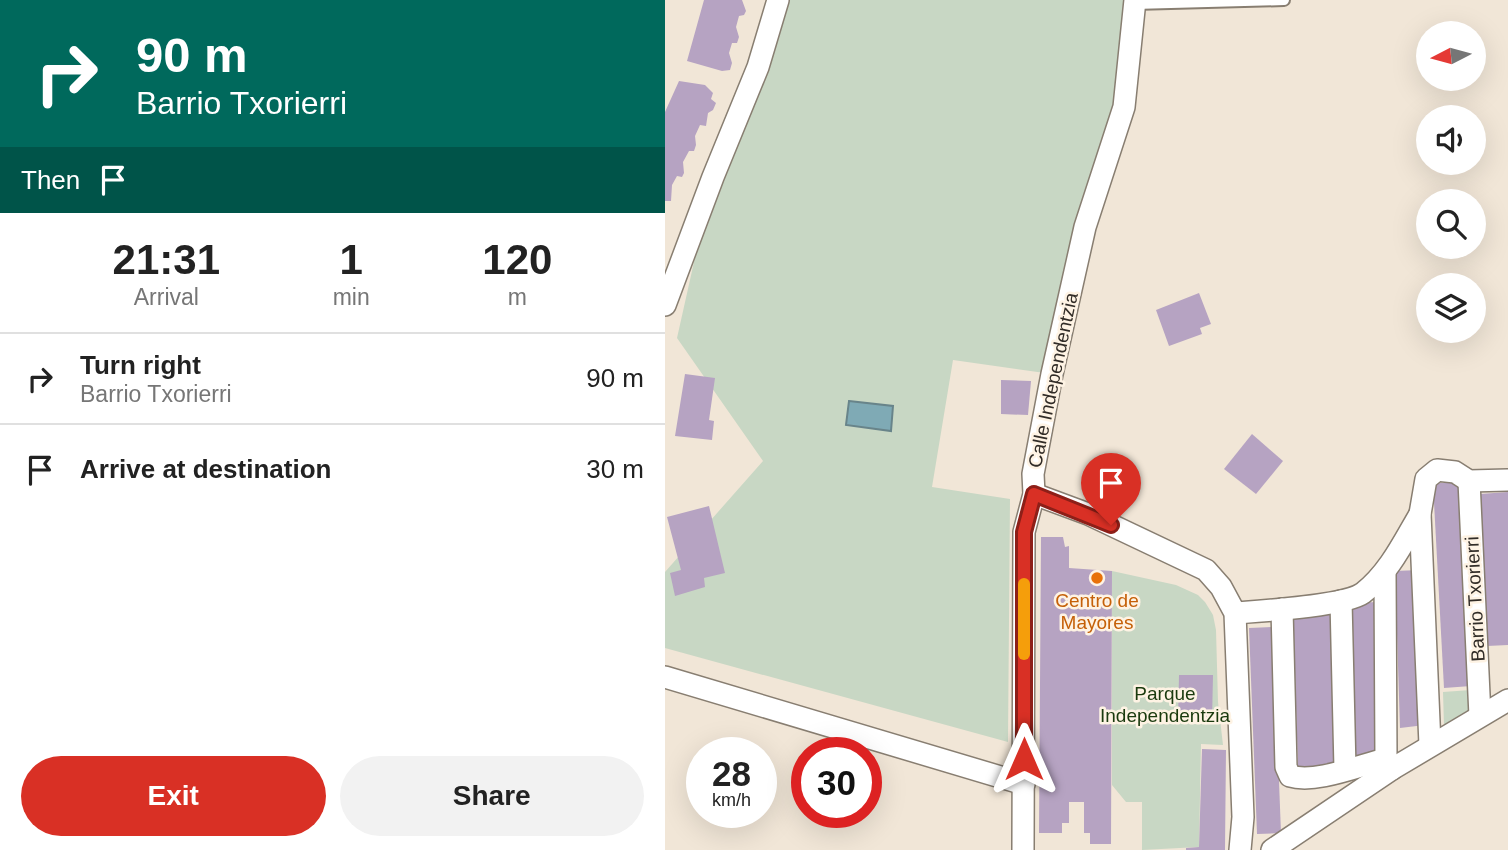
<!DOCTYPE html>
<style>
:root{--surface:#fff;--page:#f2f2f2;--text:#222;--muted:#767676;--line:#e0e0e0;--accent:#d93025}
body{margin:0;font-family:Helvetica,sans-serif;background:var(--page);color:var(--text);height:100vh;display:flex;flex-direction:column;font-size:26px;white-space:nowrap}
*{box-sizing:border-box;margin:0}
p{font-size:23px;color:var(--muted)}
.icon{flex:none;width:38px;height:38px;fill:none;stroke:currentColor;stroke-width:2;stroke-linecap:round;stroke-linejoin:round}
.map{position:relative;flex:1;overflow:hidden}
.side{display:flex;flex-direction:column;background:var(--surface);width:665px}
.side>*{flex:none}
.banner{background:#00695c;color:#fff;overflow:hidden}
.needle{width:46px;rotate:264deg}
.buttons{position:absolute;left:751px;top:21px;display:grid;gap:14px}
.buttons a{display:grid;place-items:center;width:70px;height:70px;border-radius:50%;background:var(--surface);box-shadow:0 7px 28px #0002;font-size:35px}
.speed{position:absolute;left:21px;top:737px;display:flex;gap:14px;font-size:35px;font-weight:700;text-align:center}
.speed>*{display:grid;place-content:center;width:91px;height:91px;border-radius:50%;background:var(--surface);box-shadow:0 7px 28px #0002;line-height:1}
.speed small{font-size:18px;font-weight:400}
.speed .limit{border:10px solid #d22;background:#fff;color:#111}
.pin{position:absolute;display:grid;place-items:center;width:60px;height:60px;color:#fff;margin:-72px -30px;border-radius:50% 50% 50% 0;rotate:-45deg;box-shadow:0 0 7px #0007}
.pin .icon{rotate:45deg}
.me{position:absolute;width:77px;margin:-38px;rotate:0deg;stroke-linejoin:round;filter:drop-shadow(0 0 5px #0008)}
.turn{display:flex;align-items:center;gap:24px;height:147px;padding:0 21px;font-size:32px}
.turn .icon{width:91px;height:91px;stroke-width:2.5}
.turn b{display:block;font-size:49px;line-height:60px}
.then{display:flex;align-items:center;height:66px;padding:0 21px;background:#0003;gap:14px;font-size:26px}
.eta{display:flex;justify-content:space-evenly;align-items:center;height:119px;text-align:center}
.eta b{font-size:42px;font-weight:700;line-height:49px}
.action{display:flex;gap:14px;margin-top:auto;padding:14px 21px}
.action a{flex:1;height:80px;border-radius:42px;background:var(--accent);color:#fff;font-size:28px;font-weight:700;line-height:80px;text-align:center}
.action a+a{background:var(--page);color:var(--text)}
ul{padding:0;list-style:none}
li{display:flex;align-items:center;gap:21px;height:91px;padding:0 21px;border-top:2px solid var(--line)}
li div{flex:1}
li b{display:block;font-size:26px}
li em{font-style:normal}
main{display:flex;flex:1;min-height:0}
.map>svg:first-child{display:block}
.green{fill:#c8d7c4}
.water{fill:#7faab5;stroke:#68848a;stroke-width:2}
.building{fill:#b6a3c2}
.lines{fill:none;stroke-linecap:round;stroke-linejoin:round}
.lane-casing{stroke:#887e71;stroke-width:14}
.street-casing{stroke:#887e71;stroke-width:24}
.lane{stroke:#fff;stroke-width:10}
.street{stroke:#fff;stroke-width:21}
.route-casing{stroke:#8d1f18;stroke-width:18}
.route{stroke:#d93025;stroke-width:12}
.slow{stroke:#f59e0b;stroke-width:12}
.food-dot{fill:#e8710a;stroke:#fef3e4;stroke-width:2.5}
.labels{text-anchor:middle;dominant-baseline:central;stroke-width:5;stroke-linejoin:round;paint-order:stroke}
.street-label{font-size:19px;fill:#312c27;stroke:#fef3e4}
.food-label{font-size:19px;fill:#c56008;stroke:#fef3e4}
.park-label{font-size:19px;fill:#1a3a0e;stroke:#fef3e4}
</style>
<main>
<section class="side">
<div class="banner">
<div class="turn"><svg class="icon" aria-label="right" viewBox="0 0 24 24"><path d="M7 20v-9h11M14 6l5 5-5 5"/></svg><div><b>90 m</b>Barrio Txorierri</div></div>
<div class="then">Then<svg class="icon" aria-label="arrive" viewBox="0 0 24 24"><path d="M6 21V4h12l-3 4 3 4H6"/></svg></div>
</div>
<div class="eta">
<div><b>21:31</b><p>Arrival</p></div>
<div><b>1</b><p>min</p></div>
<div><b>120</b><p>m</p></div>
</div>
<ul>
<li><svg class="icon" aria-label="right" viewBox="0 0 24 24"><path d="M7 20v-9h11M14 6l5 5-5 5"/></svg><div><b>Turn right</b><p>Barrio Txorierri</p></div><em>90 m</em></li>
<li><svg class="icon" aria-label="arrive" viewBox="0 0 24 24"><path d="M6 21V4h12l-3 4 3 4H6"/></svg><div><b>Arrive at destination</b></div><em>30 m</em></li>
</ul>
<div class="action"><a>Exit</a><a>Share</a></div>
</section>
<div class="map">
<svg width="843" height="850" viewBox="0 0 843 850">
<rect width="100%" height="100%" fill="#f1e6d7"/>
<g class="green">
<path d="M102,0H469L459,107L387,374L288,360L267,487L345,499L343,742L0,648V572L98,461L12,338L48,177Z"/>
<path d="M447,571L511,585L533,595L540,602L548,615L551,630L553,702L558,745L536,744L534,847L477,850V802H461L447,785Z"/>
<path d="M806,690L807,710L779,726L778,692Z"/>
</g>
<path class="water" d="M184,401L228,406L226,431L181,425Z"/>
<g class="building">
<path d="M39,0H77L81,11L79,15L74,16L71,27L74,37L72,43H67L64,53L67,63L65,70L57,71L22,61Z"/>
<path d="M14,81L40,85L48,93L46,99L51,103L48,110L43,113L41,126L35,125L30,136L31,145L29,151H24L18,162L19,173L17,177L12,176L7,185L6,201H0V112Z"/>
<path d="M534,293L546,324L535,328L537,334L504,346L491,310Z"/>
<path d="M20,374L50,378L44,420L49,421L47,440L10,436Z"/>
<path d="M336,380L366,381L363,415L336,414Z"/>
<path d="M587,434L618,461L591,494L559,469Z"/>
<path d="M798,480L806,686L779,688L768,484Z"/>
<path d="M843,492V645L822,646L815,494Z"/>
<path d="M44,506L60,573L39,578L40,587L10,596L5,573L16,570L2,517Z"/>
<path d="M376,537H398L400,547L404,546V568L447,571L446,844H425V833H419V802H404V823H397V833H374Z"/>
<path d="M755,570L760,725L735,728L730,571Z"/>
<path d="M713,602L717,756H691L686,603Z"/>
<path d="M667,614L672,766L633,767L628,616Z"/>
<path d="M608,627L616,833L592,834L584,628Z"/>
<path d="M514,675H548L547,721H513Z"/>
<path d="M537,749L561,750L560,850H521V848L534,847Z"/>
</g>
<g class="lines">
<defs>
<path id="lane" d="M469,4L619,0"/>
<g id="street">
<path d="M0,305L48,177L93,67L113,0"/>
<path d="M804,481L815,716"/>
<path d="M369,494L423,514L541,570L556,587L570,613L578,817L575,850"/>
<path d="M720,572L721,759L727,769"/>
<path d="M676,601L680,769"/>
<path d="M617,609L621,767L625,776C651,784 695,765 721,759"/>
<path d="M570,613C596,611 680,606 698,593C724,573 739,541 755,514"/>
<path d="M0,677L359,784"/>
<path d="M765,745L755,514L761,479L772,470L790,472L804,481L843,480"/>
<path d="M358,850L359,532L369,494L368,474L387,374L420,227L459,107L470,0"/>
<path d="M607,850L727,769L843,700"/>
</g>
</defs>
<use href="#lane" class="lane-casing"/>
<use href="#street" class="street-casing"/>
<use href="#lane" class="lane"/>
<use href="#street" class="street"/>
</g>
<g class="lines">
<defs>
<path id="route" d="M359,759V532L369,494L446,525"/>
</defs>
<use href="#route" class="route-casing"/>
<use href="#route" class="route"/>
<path class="slow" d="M359,654V584"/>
</g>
<circle class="food-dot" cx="432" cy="578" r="7"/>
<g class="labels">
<g class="street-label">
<text transform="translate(388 380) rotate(-78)">Calle Independentzia</text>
<text transform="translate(810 599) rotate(-93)">Barrio Txorierri</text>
</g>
<g class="food-label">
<text x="432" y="600">Centro de<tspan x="432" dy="22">Mayores</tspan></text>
</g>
<g class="park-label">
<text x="500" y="693">Parque<tspan x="500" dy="22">Independentzia</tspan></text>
</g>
</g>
</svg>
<div class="buttons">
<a><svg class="needle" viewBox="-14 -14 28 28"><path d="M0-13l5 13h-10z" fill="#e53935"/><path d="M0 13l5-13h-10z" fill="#767676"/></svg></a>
<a><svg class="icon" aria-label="sound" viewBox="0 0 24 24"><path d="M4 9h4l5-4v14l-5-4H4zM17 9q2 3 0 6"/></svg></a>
<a><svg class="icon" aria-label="search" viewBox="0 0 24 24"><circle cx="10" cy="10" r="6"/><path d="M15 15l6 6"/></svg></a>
<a><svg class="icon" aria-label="layers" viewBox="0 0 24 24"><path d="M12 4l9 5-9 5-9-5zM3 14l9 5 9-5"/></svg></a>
</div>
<div class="speed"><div>28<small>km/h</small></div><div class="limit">30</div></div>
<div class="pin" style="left:446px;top:525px;background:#d93025"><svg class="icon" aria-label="arrive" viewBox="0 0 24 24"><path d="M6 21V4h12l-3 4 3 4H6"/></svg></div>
<svg class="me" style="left:359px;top:759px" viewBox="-20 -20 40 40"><path d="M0-17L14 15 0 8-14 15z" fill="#d93025" stroke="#fff" stroke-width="4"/></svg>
</div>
</main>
